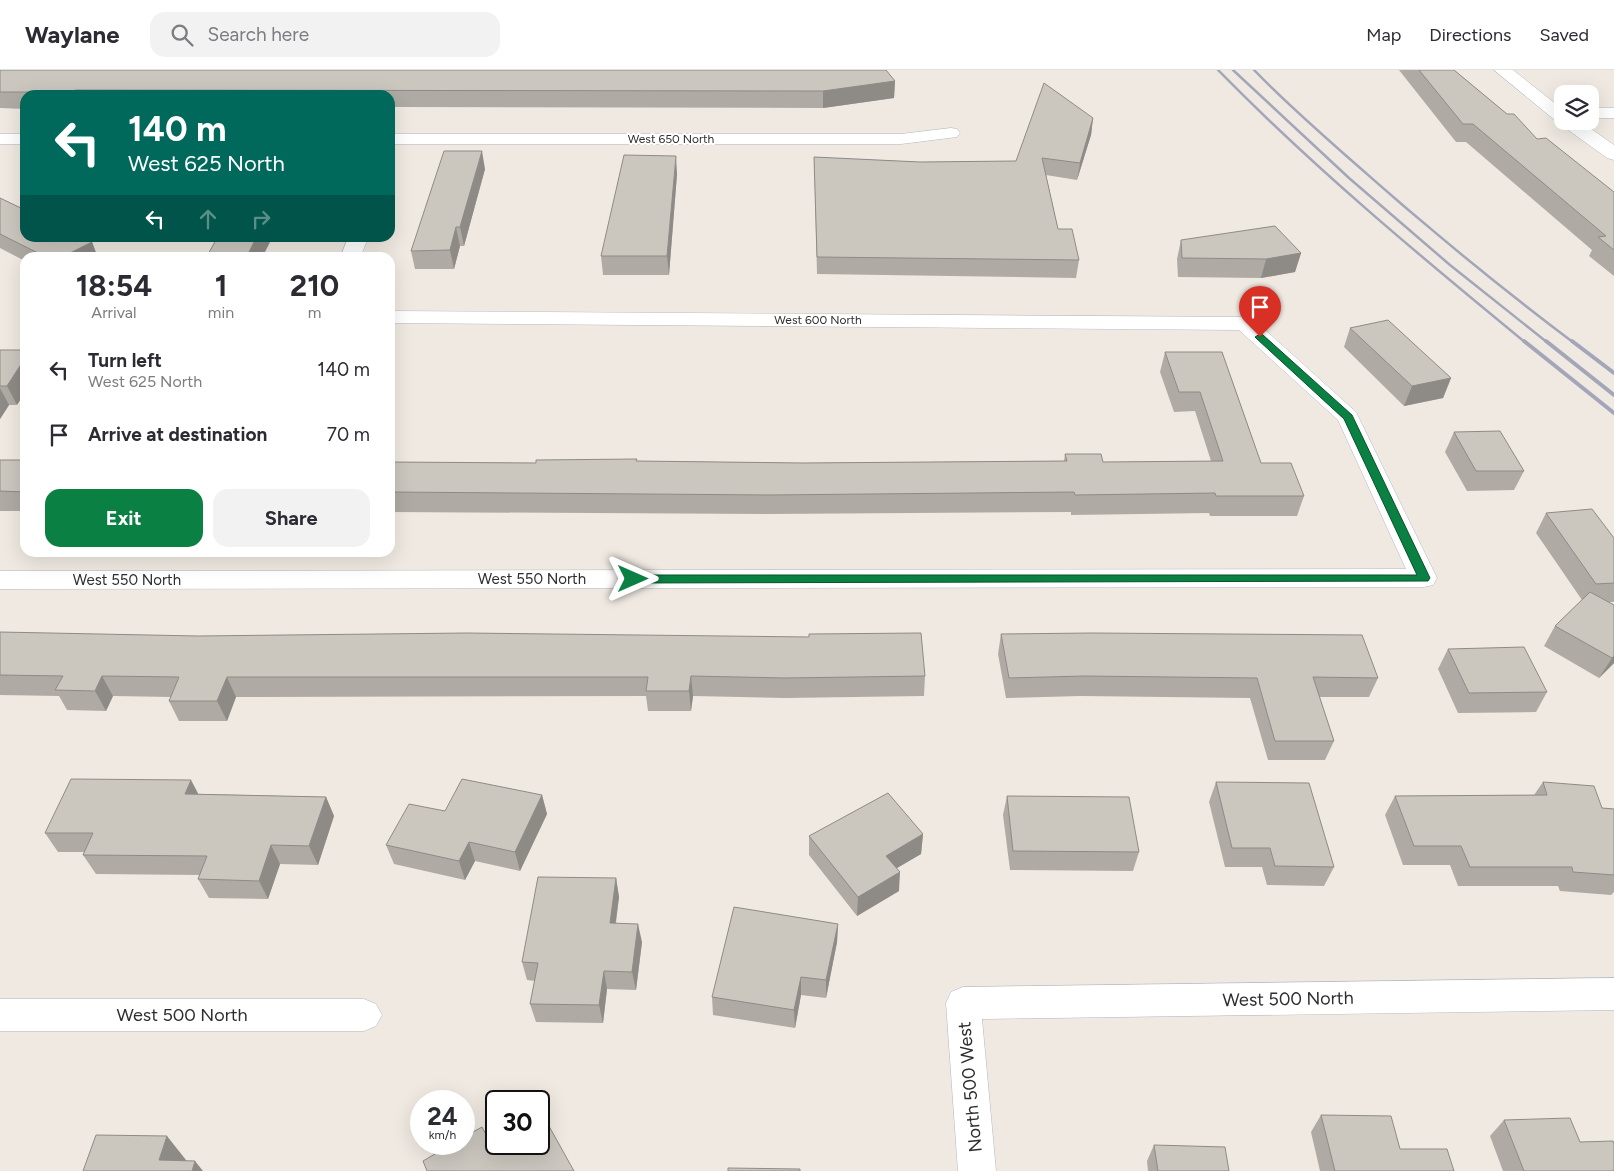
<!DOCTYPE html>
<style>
:root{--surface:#fff;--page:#f2f2f3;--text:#2b2b33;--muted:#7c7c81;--line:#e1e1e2;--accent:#0b8043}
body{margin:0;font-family:Figtree,sans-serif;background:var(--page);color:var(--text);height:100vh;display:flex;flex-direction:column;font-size:19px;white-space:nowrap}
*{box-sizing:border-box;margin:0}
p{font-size:16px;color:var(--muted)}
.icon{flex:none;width:28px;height:28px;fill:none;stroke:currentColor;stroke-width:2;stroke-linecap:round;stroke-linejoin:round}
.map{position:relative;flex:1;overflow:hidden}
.panel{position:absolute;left:20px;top:182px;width:375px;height:305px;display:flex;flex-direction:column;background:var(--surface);border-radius:15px;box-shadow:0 5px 20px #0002}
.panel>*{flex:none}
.guide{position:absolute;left:20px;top:20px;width:375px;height:152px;border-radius:15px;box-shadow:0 5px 20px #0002;background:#00695c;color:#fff;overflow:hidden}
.fabs{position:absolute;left:1554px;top:15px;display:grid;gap:10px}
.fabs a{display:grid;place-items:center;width:45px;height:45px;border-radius:10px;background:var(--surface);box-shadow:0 5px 20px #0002;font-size:25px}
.speed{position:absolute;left:410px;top:1020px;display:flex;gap:10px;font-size:25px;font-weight:700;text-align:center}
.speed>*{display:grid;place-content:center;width:65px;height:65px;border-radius:50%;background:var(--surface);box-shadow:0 5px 20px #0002;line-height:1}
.speed small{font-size:12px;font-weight:400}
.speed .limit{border:2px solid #111;border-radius:8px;background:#fff;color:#111}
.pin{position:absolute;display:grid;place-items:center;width:42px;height:42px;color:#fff;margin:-51px -21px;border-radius:50% 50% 50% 0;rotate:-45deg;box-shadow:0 0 5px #0007}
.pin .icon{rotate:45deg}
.me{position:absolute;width:55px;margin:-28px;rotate:90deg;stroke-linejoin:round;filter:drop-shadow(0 0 4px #0008)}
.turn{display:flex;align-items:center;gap:18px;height:105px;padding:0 25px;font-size:22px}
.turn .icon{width:65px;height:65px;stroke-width:2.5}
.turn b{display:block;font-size:35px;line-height:42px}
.lanes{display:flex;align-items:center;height:48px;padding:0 25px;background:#0003;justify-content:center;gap:25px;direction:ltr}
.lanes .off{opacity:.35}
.eta{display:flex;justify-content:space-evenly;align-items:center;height:85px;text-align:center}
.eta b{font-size:30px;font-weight:700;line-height:35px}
.cta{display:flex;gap:10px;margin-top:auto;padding:10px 25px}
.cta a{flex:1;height:58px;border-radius:15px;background:var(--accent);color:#fff;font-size:20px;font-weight:700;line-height:58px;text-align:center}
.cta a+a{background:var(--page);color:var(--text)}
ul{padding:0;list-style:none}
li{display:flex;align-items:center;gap:15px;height:65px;padding:0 25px}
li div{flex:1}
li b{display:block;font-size:19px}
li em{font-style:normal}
header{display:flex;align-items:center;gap:30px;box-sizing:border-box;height:70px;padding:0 25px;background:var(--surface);border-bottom:1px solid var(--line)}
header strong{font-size:24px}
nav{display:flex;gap:28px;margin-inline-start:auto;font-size:18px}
.search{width:350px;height:45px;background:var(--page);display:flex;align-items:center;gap:12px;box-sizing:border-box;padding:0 18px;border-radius:15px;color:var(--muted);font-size:19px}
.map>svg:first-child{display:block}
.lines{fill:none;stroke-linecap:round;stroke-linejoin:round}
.minor-casing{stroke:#b4b7c1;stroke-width:1}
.minor{fill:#fff;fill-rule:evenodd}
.rail-far1{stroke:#a3a6b8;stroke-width:2.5}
.rail{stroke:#a3a6b8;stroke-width:4}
.wall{fill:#afaba4}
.shaded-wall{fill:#8e8b86}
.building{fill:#cbc7bf;stroke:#8e8b86}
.route{fill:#0b8043;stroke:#07532c}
.labels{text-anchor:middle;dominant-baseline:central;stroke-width:4;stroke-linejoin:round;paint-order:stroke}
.far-street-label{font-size:12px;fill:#2e2e2e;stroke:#fff}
.street-label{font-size:15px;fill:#2e2e2e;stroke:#fff}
.near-street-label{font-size:18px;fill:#2e2e2e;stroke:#fff}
</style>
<header>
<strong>Waylane</strong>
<div class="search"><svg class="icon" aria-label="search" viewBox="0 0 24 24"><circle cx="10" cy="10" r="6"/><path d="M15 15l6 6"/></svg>Search here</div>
<nav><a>Map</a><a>Directions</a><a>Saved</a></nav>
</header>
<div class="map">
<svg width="1614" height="1101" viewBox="0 0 1614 1101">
<rect width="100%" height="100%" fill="#efe9e1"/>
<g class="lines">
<defs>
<g id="minor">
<path d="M1494,0H1513L1562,39V51H1580L1614,75V90L1607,88L1556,51Z"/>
<rect x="1590" y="38" width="24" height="10"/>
<path d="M951,58L957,59L960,63L957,67L901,74H390V64H901Z"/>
<rect x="0" y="64" width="25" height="10"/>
<path d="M348,168H368L360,188H340Z"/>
<path d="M390,241L1245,247L1253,249L1356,342L1437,508L1433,515L1424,517L0,519V501L1406,499L1338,350L1239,260L390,253Z"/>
<path d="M1614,908V940L982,949L996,1101H958L946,933L951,922L963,917Z"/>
<path d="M0,929H364L376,934L382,945L376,956L364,961H0Z"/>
</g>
</defs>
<use href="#minor" class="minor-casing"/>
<use href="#minor" class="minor"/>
<g class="rail-far1">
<path d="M1218,0C1314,98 1420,186 1526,273"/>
<path d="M1233,0L1349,108L1450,195L1548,273"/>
<path d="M1254,0C1285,32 1318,61 1351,90C1423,154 1497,215 1574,273"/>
</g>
<g class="rail">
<path d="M1524,271L1614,343"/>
<path d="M1546,271L1614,325"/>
<path d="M1572,271L1614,303"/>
</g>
</g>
<g class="wall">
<path d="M0,0L895,11L894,28L823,38L390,37V25H25V39L0,38Z"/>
<path d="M1399,0H1454L1537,69L1614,122V206L1589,186L1592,180L1466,72H1456Z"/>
<path d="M1093,48L1091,65L1077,110L1046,105L1058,159L1079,190L1076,208L817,204L814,87L920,92L1016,91Z"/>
<path d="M485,99L464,176H460L454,199H415L411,181Z"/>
<path d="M677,104L669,205H603L601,186Z"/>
<path d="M0,128L92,172L98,188H25V191L0,178Z"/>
<path d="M1181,170L1301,183L1295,202L1261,208L1178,207L1177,189Z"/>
<path d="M1350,258L1451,308L1443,328L1404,336L1344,277Z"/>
<path d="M0,280L17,335H9L0,349Z"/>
<path d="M1165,282H1222L1261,393L1304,426L1297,446H1210L1209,443L1071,445V442L769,444L390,442V392L536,393L637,391L802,393L1064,391L1065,384L1103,392L1211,391L1195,341L1174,342L1160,302Z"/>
<path d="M1454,362L1524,401L1514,420L1467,421L1445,382Z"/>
<rect x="0" y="390" width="25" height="51"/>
<path d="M1546,443L1614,468V532H1609L1614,535V593L1599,608L1544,576L1555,556L1582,530L1536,463Z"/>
<path d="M0,562L925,606L924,626L785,628L693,626L691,641H648L646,626L236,627L227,651H179L169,631L171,627L113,626L106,641L67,640L59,626L0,625Z"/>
<path d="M1001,564L1378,608L1369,627H1319L1334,671L1325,690H1268L1250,628L1081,626L1006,628L998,584Z"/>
<path d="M1448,579L1547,622L1536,642L1458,643L1438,599Z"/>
<path d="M1216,712L1334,797L1324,816L1267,815L1262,797H1225L1209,732Z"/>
<path d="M1543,712L1602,738L1614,739V822L1611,825L1560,821L1558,816H1458L1450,795H1403L1385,745L1395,726L1534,725Z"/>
<path d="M199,724L326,727L334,746L318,795L280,794L268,829L209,828L198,809L200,805L96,804L83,785L84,782H58L45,763Z"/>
<path d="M542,725L547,744L520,801L475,791L465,810L394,794L386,775L445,741Z"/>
<path d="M1007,726L1139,782L1133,801L1010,800L1003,745Z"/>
<path d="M923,764L921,784L897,798L899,821L857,846L809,785V766Z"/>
<path d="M616,808L619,827L616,853L642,872L636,920L607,919L603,953L536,952L530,934L535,911L527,910L522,892Z"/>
<path d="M838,854L837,872L826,928L801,925L795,958L713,945L712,927Z"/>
<path d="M1321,1045L1400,1079L1454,1101H1320L1311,1062Z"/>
<path d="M1504,1050L1580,1072L1614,1101H1503L1490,1066Z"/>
<path d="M1154,1075L1229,1101H1148L1147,1091Z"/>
</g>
<g class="shaded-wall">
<path d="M895,11L894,28L823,38V21Z"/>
<path d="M75,20L77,25H74L73,22Z"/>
<path d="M1093,48L1091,65L1077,110L1080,93Z"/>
<path d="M482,81L485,99L464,176L460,157Z"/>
<path d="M676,86L677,104L669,205L667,186Z"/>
<path d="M456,157L460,176L454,199L450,180Z"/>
<path d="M256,168H272L262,188H246Z"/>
<path d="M92,172L98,188H60Z"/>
<path d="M1301,183L1295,202L1261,208L1266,189Z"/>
<path d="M25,288V323L17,335L7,316Z"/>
<path d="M1451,308L1443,328L1404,336L1412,316Z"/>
<path d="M0,318L9,335L0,349Z"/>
<path d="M1614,586V593L1599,608L1612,588Z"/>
<path d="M102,606L113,626L106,641L95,621Z"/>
<path d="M691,606L693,626L691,641L689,621Z"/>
<path d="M227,607L236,627L227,651L217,631Z"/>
<path d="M191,710L201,729L185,724Z"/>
<path d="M542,725L547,744L520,801L515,782Z"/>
<path d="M326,727L334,746L318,795L309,776Z"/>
<path d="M923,764L921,784L885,805L886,786Z"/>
<path d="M469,772L475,791L465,810L459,791Z"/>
<path d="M271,775L280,794L268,829L259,811Z"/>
<path d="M900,802L899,821L857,846L858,827Z"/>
<path d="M616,808L619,827L613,871L610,853Z"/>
<path d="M638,854L642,872L636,920L632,902Z"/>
<path d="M838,854L837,872L826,928V910Z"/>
<path d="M604,901L607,919L603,953L599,935Z"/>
<path d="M801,907V925L795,958L794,940Z"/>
<path d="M167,1066L186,1090L182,1101L159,1090Z"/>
<path d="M195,1091L203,1101H192Z"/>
</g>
<g class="building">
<path d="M0,0H886L895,11L823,21L75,20L73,22H0Z"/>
<path d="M1419,0H1454L1507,44H1514L1537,69L1546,68L1614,122V180L1598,167L1606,166L1473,54H1463Z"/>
<path d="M1044,13L1093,48L1080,93L1042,88L1058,159H1072L1079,190L817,187L814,87L920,92L1016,91Z"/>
<path d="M444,81H482L460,157H456L450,180L411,181Z"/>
<path d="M624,85L676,86L667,186H601Z"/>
<path d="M0,128L25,140V168H83L92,172L60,188H48L0,164Z"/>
<path d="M1275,156L1301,183L1266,189L1182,188L1181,170Z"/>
<path d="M217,168H256L246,188H206Z"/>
<path d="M1388,250L1451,308L1412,316L1350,258Z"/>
<path d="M0,280H25V288L7,316H0Z"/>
<path d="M1165,282H1222L1261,393H1291L1304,426H1216L1215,423L1075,425L1074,422L769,425L390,422V392L536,393V390L637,389L636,391L802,393L1067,391L1065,384H1101L1103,392L1223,391L1200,322H1179Z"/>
<path d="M1500,361L1524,401H1476L1454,362Z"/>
<path d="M0,390H25V422L0,421Z"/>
<path d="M1592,439L1614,468V513L1596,514L1546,443Z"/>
<path d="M1590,522L1614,535V586L1612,588L1555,556Z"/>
<path d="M0,562L198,566L466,563L809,567V564L921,563L925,606L785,608L691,606L689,621H646L648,607H227L217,631H169L179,607L102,606L95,621L55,620L63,606L0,605Z"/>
<path d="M1092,563L1362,565L1378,608L1313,607L1334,671H1275L1257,608L1085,606L1009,608L1001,564Z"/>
<path d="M1524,577L1547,622L1469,623L1448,579Z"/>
<path d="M71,709L191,710L185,724L326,727L309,776L271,775L259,811L198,809L207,786L83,785L93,763H45Z"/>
<path d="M462,709L542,725L515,782L469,772L459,791L386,775L409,734L445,741Z"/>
<path d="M1216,712L1309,713L1334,797L1275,796L1270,778H1232Z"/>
<path d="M1543,712L1594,716L1602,738L1614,739V805L1573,802L1572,797H1470L1461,776H1414L1395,726L1547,725Z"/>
<path d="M888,723L923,764L886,786L900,802L858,827L809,766Z"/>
<path d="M1007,726L1129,727L1139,782L1013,781Z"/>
<path d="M538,807L616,808L610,853L638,854L632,902L604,901L599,935L530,934L538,893L522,892Z"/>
<path d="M734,837L838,854L826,910L801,907L794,940L712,927Z"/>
<path d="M1321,1045L1391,1046L1400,1079H1447L1454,1101H1335Z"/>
<path d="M1570,1048L1580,1072L1613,1071L1614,1074V1101H1524L1504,1050Z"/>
<path d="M545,1049L574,1101H427L423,1091L452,1074H464V1067L482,1057L494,1079L502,1074H539V1052Z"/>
<path d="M96,1065L167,1066L159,1090L195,1091L192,1101H83Z"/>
<path d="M1154,1075L1225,1077L1229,1101H1158Z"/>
<path d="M728,1098L800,1099V1101H728Z"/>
</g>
<path class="route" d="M1260,264L1263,265L1352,345L1430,508L1428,511L633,513L627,509L633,505H1417L1344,349L1257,269L1255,267Z"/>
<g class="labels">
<g class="far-street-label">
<text x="671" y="69">West 650 North</text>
<text x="818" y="250">West 600 North</text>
</g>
<g class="street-label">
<text x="532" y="509">West 550 North</text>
<text x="127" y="510">West 550 North</text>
</g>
<g class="near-street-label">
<text transform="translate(1288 929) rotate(-1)">West 500 North</text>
<text x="182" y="945">West 500 North</text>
<text transform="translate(970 1017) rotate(-95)">North 500 West</text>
</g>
</g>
</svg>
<div class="fabs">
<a><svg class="icon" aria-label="layers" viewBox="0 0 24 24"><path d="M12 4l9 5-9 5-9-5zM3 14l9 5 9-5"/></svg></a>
</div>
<div class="speed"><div>24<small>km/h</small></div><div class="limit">30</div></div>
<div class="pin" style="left:1260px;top:267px;background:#d93025"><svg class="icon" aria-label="arrive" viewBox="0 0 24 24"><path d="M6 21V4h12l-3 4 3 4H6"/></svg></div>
<svg class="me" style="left:633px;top:509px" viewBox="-20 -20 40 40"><path d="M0-17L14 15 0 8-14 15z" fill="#0b8043" stroke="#fff" stroke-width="4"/></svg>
<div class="guide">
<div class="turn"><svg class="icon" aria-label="left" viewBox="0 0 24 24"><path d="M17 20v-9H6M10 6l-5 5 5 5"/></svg><div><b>140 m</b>West 625 North</div></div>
<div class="lanes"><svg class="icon" aria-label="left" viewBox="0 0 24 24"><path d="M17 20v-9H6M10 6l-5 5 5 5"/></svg><svg class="icon off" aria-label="ahead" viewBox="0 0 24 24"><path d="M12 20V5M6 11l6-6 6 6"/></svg><svg class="icon off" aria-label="right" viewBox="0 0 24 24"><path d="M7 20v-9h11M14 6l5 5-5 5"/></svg></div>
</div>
<section class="panel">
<div class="eta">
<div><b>18:54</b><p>Arrival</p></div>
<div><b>1</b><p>min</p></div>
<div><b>210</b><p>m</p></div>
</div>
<ul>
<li><svg class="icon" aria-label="left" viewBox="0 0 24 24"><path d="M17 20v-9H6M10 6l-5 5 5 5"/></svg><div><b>Turn left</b><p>West 625 North</p></div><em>140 m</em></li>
<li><svg class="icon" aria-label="arrive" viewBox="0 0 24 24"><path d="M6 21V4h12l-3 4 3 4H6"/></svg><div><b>Arrive at destination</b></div><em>70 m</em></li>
</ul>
<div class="cta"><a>Exit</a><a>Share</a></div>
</section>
</div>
